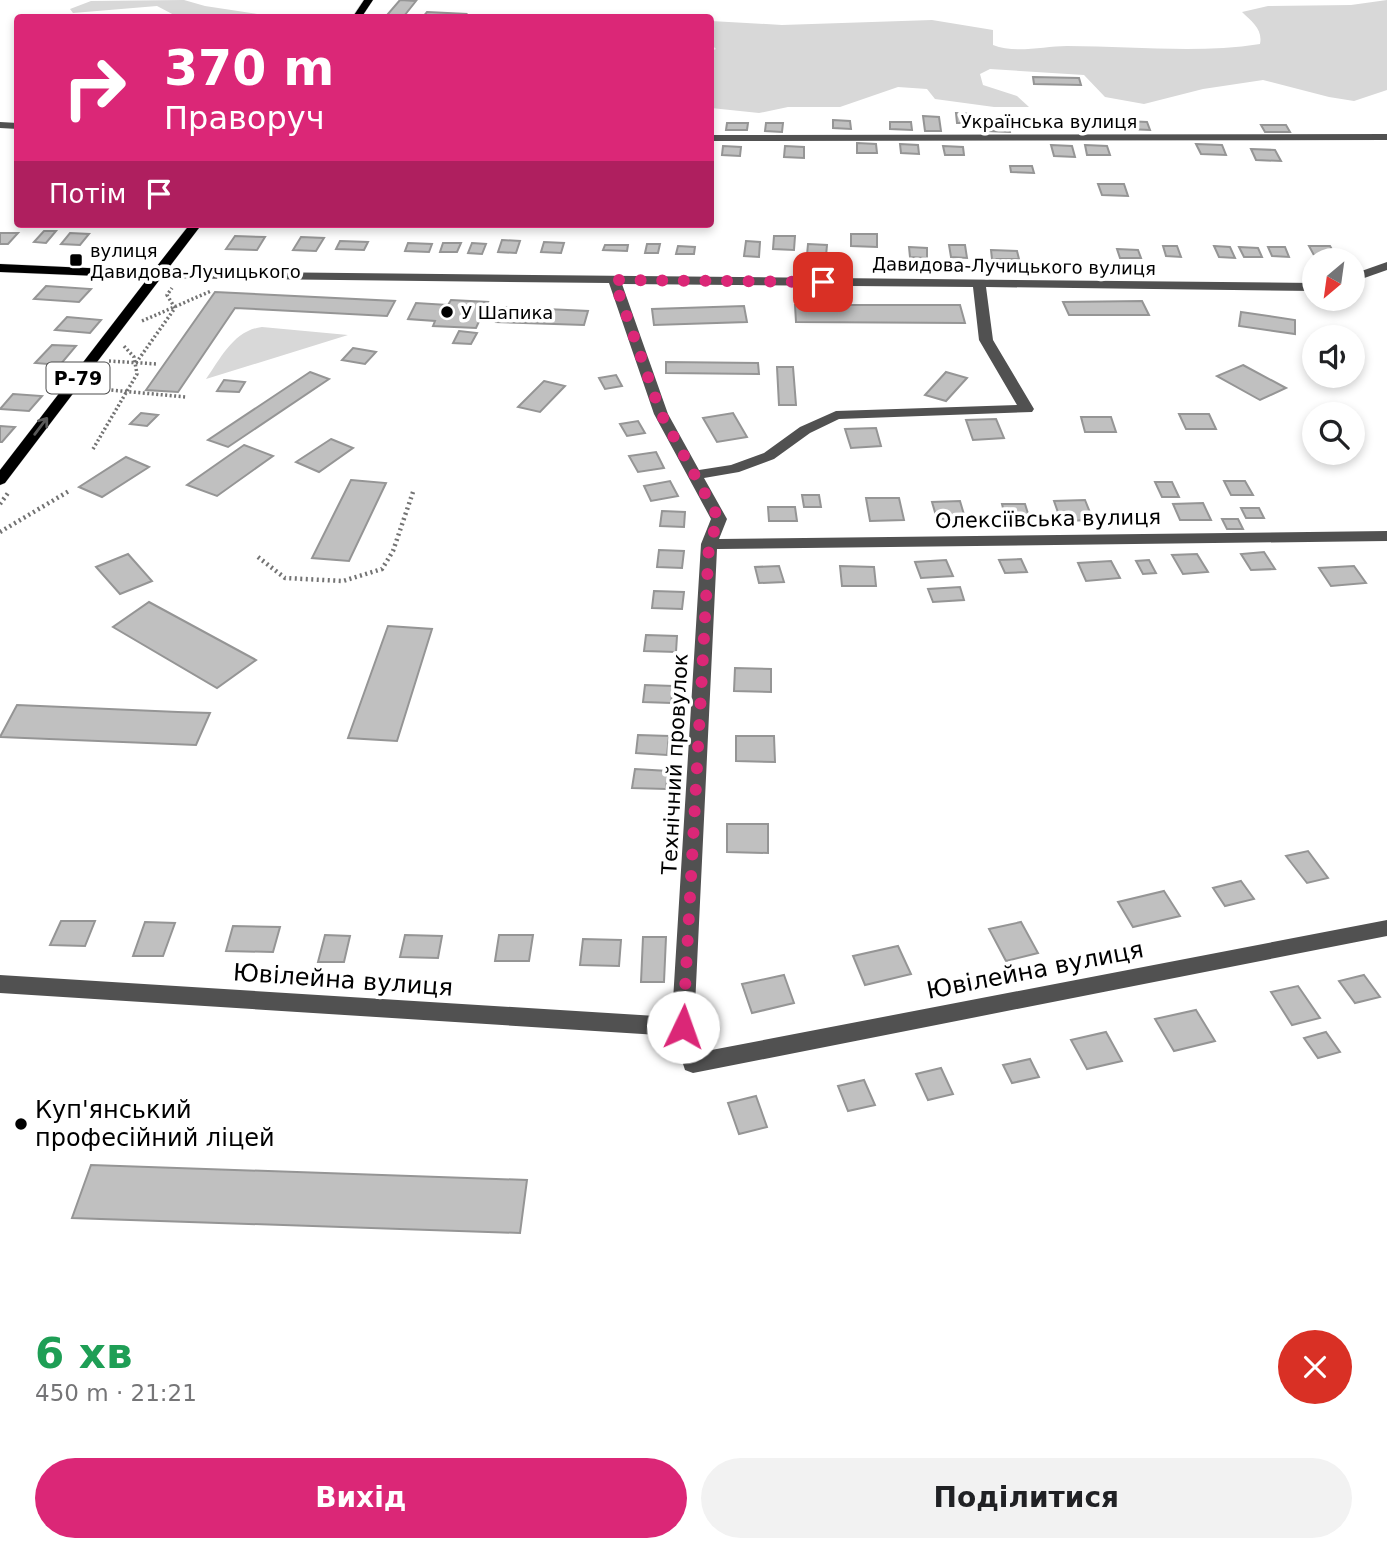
<!DOCTYPE html>
<html lang="uk">
<meta charset="utf-8">
<style>
:root{--surface:#fff;--page:#f2f2f2;--text:#202124;--muted:#757577;--accent:#db2777}
body{margin:0;font-family:"DejaVu Sans",sans-serif;background:var(--page);color:var(--text);height:100vh;display:flex;flex-direction:column;font-size:26px;white-space:nowrap}
*{box-sizing:border-box;margin:0}
p{font-size:23px;color:var(--muted)}
.icon{flex:none;width:38px;height:38px;fill:none;stroke:currentColor;stroke-width:2;stroke-linecap:round;stroke-linejoin:round}
.map{position:relative;height:1307px;overflow:hidden}
.sheet{display:flex;flex-direction:column;background:var(--surface);flex:1}
.sheet>*{flex:none}
.top-card{position:absolute;left:14px;top:14px;width:700px;height:214px;border-radius:7px;box-shadow:0 4px 10px #0003;background:#db2777;color:#fff;overflow:hidden}
.needle{width:46px;rotate:209deg}
.fabs{position:absolute;left:1302px;top:248px;display:grid;gap:14px}
.fabs a{display:grid;place-items:center;width:63px;height:63px;border-radius:50%;background:var(--surface);box-shadow:0 4px 10px #0003;font-size:35px}
.pin{position:absolute;display:grid;place-items:center;width:60px;height:60px;color:#fff;margin:-30px;border-radius:14px;box-shadow:0 4px 10px #0006}
.me{position:absolute;width:77px;margin:-38px;rotate:3deg;stroke-linejoin:round;filter:drop-shadow(0 0 5px #0008)}
.turn{display:flex;align-items:center;gap:24px;height:147px;padding:0 35px;font-size:32px}
.turn .icon{width:91px;height:91px;stroke-width:2.5}
.turn b{display:block;font-size:49px;line-height:60px}
.then{display:flex;align-items:center;height:66px;padding:0 35px;background:#0003;gap:14px;font-size:26px}
.round{display:grid;place-items:center;flex:none;width:74px;height:74px;border-radius:37px;background:var(--page)}
.overview{display:flex;align-items:center;justify-content:space-between;height:119px;padding:0 35px}
h1{font-size:42px;font-weight:700;line-height:52px;color:#1e9e55}
.cta{display:flex;gap:14px;margin-top:auto;padding:14px 35px}
.cta a{flex:1;height:80px;border-radius:42px;background:var(--accent);color:#fff;font-size:28px;font-weight:700;line-height:80px;text-align:center}
.cta a+a{background:var(--page);color:var(--text)}
.map>svg:first-child{display:block}
.green{fill:#d8d8d8}
.building{fill:#c0c0c0;stroke:#959595;stroke-width:2}
.lines{fill:none;stroke-linecap:round;stroke-linejoin:round}
.major-casing{stroke:#dbdbdb;stroke-width:1}
.path-far1{stroke:#737373;stroke-width:3.5;stroke-dasharray:2 2.5;stroke-linecap:butt}
.path{stroke:#737373;stroke-width:4.5;stroke-dasharray:2 3.5;stroke-linecap:butt}
.minor{fill:#515151;fill-rule:evenodd}
.major{fill:#000;fill-rule:evenodd}
.oneway{stroke:#595959}
.route{stroke:#db2777;stroke-width:12;stroke-dasharray:0 21.6}
.poi-dot{fill:#000;stroke:#fff;stroke-width:2.5}
.labels{text-anchor:middle;dominant-baseline:central;stroke-width:7;stroke-linejoin:round;paint-order:stroke}
.far-street-label{font-size:18px;fill:#000;stroke:#fff}
.far-poi-label{font-size:18px;fill:#000;stroke:#fff;text-anchor:start}
.shield{fill:#fff;stroke:#4c4c4c;stroke-width:2}
.shield-label{font-size:19px;font-weight:bold;fill:#000}
.street-label{font-size:21px;fill:#000;stroke:#fff}
.near-street-label{font-size:24px;fill:#000;stroke:#fff}
.near-poi-label{font-size:24px;fill:#000;stroke:#fff;text-anchor:start}
</style>
<div class="map">
<svg width="1387" height="1307" viewBox="0 0 1387 1307">
<rect width="100%" height="100%" fill="#fff"/>
<g class="green">
<path d="M184,0L205,6L277,17H178L157,6L73,13L70,9L91,1Z"/>
<path d="M1387,0V90L1354,101L1329,97L1263,80L1203,89L1144,104L1105,97L1084,75L990,69L980,74L983,85L1017,96L1029,107H994L935,99L927,89L898,87L840,107H788L759,113L711,108V51L716,49L711,44V21L782,25L932,20L993,30V45C1015,54 1044,46 1067,46C1132,46 1197,54 1260,44C1263,29 1252,22 1242,12L1268,6L1351,5Z"/>
<path d="M262,327L348,335L206,379C221,358 234,330 262,327Z"/>
</g>
<g class="building">
<path d="M400,0L416,1L404,16L387,15Z"/>
<path d="M427,12L466,14L463,18H422Z"/>
<path d="M1033,77L1079,78L1081,85L1034,84Z"/>
<path d="M956,113L972,114L974,123H957Z"/>
<path d="M923,116L939,117L941,131H925Z"/>
<path d="M833,120L850,121L851,129L833,128Z"/>
<path d="M1125,121L1147,122L1150,130L1128,129Z"/>
<path d="M890,122H911L912,130L890,129Z"/>
<path d="M727,123H748L747,130H726Z"/>
<path d="M766,123H783L782,132L765,131Z"/>
<path d="M986,124H1009L1010,132L987,131Z"/>
<path d="M1261,125H1286L1290,132H1265Z"/>
<path d="M857,143L876,144L877,153H857Z"/>
<path d="M900,144L918,145L919,154L901,153Z"/>
<path d="M1196,144L1222,145L1226,155L1201,154Z"/>
<path d="M1051,145L1072,146L1075,157L1054,156Z"/>
<path d="M1085,145L1107,146L1110,155H1087Z"/>
<path d="M723,146L741,147L740,156L722,155Z"/>
<path d="M785,146L804,147V158L784,157Z"/>
<path d="M943,146L963,147L964,155H945Z"/>
<path d="M1251,149L1275,150L1281,161L1256,160Z"/>
<path d="M1010,166H1032L1034,173L1011,172Z"/>
<path d="M1098,184H1124L1128,196L1102,195Z"/>
<path d="M44,231H56L46,243L34,242Z"/>
<path d="M0,233H18L8,244H0Z"/>
<path d="M70,233L89,234L80,245L61,244Z"/>
<path d="M851,234H877V247L851,246Z"/>
<path d="M235,236L265,237L257,250L226,249Z"/>
<path d="M774,236H795L794,250L773,249Z"/>
<path d="M301,237L324,238L316,251L293,250Z"/>
<path d="M502,240L520,241L516,253L498,252Z"/>
<path d="M340,241L368,242L364,250L336,249Z"/>
<path d="M746,241L760,242L759,257L744,256Z"/>
<path d="M544,242L564,243L561,253L541,252Z"/>
<path d="M408,243L432,244L429,252L405,251Z"/>
<path d="M443,243H461L457,252H440Z"/>
<path d="M472,243L486,244L482,254L468,253Z"/>
<path d="M647,244H660L658,253H645Z"/>
<path d="M808,244L827,245L826,256L807,255Z"/>
<path d="M605,245H628L627,251L603,250Z"/>
<path d="M949,245H965L967,258L951,257Z"/>
<path d="M678,246L695,247L694,254H676Z"/>
<path d="M1163,246H1177L1181,257L1166,256Z"/>
<path d="M1214,246L1230,247L1235,258L1219,257Z"/>
<path d="M1309,246H1330L1337,258L1315,257Z"/>
<path d="M909,247L927,248V258L910,257Z"/>
<path d="M1239,247L1258,248L1262,257H1244Z"/>
<path d="M1268,247H1285L1289,257L1272,256Z"/>
<path d="M1117,249L1138,250L1141,258H1120Z"/>
<path d="M991,250L1017,251L1019,259H992Z"/>
<path d="M46,286L91,289L79,302L34,299Z"/>
<path d="M215,292L395,301L387,316L235,308L178,392L146,390Z"/>
<path d="M451,300L488,302L476,328L433,326L435,321L408,319L416,303L448,305Z"/>
<path d="M1142,301L1149,315H1069L1063,302Z"/>
<path d="M795,305H960L965,323L796,322Z"/>
<path d="M744,306L747,322L654,325L652,309Z"/>
<path d="M501,307L588,311L584,325L496,322Z"/>
<path d="M1241,312L1295,320V334L1239,326Z"/>
<path d="M67,317L101,320L90,333L55,330Z"/>
<path d="M459,331L477,333L471,344L453,343Z"/>
<path d="M52,345L76,346L60,365L35,363Z"/>
<path d="M353,348L376,352L365,364L342,360Z"/>
<path d="M666,362L758,363L759,374L666,373Z"/>
<path d="M1243,365L1286,388L1260,400L1217,376Z"/>
<path d="M777,367H793L796,405H779Z"/>
<path d="M310,372L329,379L228,447L208,440Z"/>
<path d="M946,372L967,378L946,401L925,395Z"/>
<path d="M616,375L622,386L605,389L599,378Z"/>
<path d="M224,380L245,382L239,392L217,391Z"/>
<path d="M544,381L565,386L540,412L518,407Z"/>
<path d="M13,394L42,396L29,411L0,409Z"/>
<path d="M141,413L158,415L147,426L130,424Z"/>
<path d="M733,413L747,437L717,442L703,418Z"/>
<path d="M1179,414H1209L1216,429H1186Z"/>
<path d="M1081,417H1111L1116,432H1085Z"/>
<path d="M996,419L1004,438L973,440L966,420Z"/>
<path d="M638,421L645,433L627,436L620,424Z"/>
<path d="M0,426L15,427L2,442H0Z"/>
<path d="M876,428L881,446L851,448L845,429Z"/>
<path d="M331,439L353,448L319,472L296,462Z"/>
<path d="M244,445L273,456L217,496L187,485Z"/>
<path d="M656,452L664,468L638,472L629,456Z"/>
<path d="M126,457L149,467L102,497L79,487Z"/>
<path d="M351,480L386,483L349,561L312,558Z"/>
<path d="M670,481L678,496L651,501L644,486Z"/>
<path d="M1224,481H1245L1253,495H1231Z"/>
<path d="M1155,482H1172L1179,497H1162Z"/>
<path d="M802,495H819L821,507H804Z"/>
<path d="M866,498H899L904,520L870,521Z"/>
<path d="M1085,500L1093,520L1061,521L1054,501Z"/>
<path d="M960,501L965,518L937,519L932,502Z"/>
<path d="M1203,503L1211,520H1180L1173,504Z"/>
<path d="M1002,504H1025L1030,520H1006Z"/>
<path d="M768,507H795L797,521H769Z"/>
<path d="M1241,508H1259L1264,518H1246Z"/>
<path d="M662,511L685,512L684,527L660,526Z"/>
<path d="M1144,512L1149,523H1127L1122,513Z"/>
<path d="M1222,519H1238L1243,529H1227Z"/>
<path d="M659,550L684,551L682,568L657,567Z"/>
<path d="M1264,552L1275,569L1251,570L1241,554Z"/>
<path d="M128,554L152,581L120,594L96,567Z"/>
<path d="M1197,554L1208,572L1183,574L1172,555Z"/>
<path d="M1021,559L1027,572L1005,573L999,560Z"/>
<path d="M946,560L953,576L921,578L915,562Z"/>
<path d="M1149,560L1156,573L1143,574L1136,561Z"/>
<path d="M1111,561L1120,578L1086,581L1078,563Z"/>
<path d="M779,566L784,582L759,583L755,567Z"/>
<path d="M840,566L874,567L876,586H842Z"/>
<path d="M1354,566L1366,583L1331,586L1319,568Z"/>
<path d="M960,587L964,600L933,602L928,589Z"/>
<path d="M654,591L684,592L682,609L652,608Z"/>
<path d="M149,602L256,660L217,688L113,627Z"/>
<path d="M388,626L432,629L397,741L348,738Z"/>
<path d="M646,635L677,636L676,652L644,651Z"/>
<path d="M735,668L771,669V692L734,691Z"/>
<path d="M645,685L673,686L671,703L643,702Z"/>
<path d="M17,705L178,712L210,713L196,745L0,737Z"/>
<path d="M638,735L669,736L667,755L636,753Z"/>
<path d="M736,736H774L775,762L736,761Z"/>
<path d="M635,769L668,771L666,789L632,788Z"/>
<path d="M727,824H768V853L727,852Z"/>
<path d="M1308,851L1328,878L1307,883L1286,856Z"/>
<path d="M1241,881L1254,899L1225,906L1213,888Z"/>
<path d="M1164,891L1180,916L1133,927L1118,902Z"/>
<path d="M61,921H95L85,946L50,945Z"/>
<path d="M145,922L175,923L163,956H133Z"/>
<path d="M1021,922L1038,953L1006,961L989,929Z"/>
<path d="M233,926L280,927L273,952L226,951Z"/>
<path d="M325,935L350,936L344,962H318Z"/>
<path d="M405,935L442,936L438,958L400,957Z"/>
<path d="M499,935H533L529,961H495Z"/>
<path d="M643,937H666L664,982H641Z"/>
<path d="M583,939L621,940L619,966L580,965Z"/>
<path d="M898,946L911,974L865,985L853,956Z"/>
<path d="M784,975L794,1003L752,1013L742,984Z"/>
<path d="M1364,975L1380,997L1355,1003L1339,981Z"/>
<path d="M1298,986L1320,1018L1292,1025L1271,992Z"/>
<path d="M1196,1010L1215,1041L1174,1051L1155,1019Z"/>
<path d="M1106,1032L1122,1061L1087,1069L1071,1040Z"/>
<path d="M1326,1032L1340,1052L1318,1058L1304,1038Z"/>
<path d="M1030,1059L1039,1077L1012,1083L1003,1065Z"/>
<path d="M941,1068L953,1094L928,1100L916,1074Z"/>
<path d="M864,1080L875,1105L848,1111L838,1086Z"/>
<path d="M756,1096L767,1127L739,1134L728,1103Z"/>
<path d="M91,1165L527,1180L520,1233L72,1218Z"/>
</g>
<g class="lines">
<defs>
<g id="major">
<path d="M364,0H373L361,18H352Z"/>
<path d="M190,224H202L5,483L0,485V470L148,278L0,272V264L153,271Z"/>
</g>
</defs>
<use href="#major" class="major-casing"/>
<g class="path-far1">
<path d="M142,321L211,291"/>
<path d="M109,361L157,364"/>
<path d="M136,363L175,308L167,295L172,288"/>
<path d="M89,388L186,397"/>
<path d="M93,449L137,374L134,357L123,345"/>
</g>
<g class="path">
<path d="M0,504L8,493"/>
<path d="M0,532L69,491"/>
<path d="M258,557L285,578L343,581L382,569L393,551L413,492"/>
</g>
<g class="minor">
<path d="M0,122L18,123V129L0,128Z"/>
<path d="M1387,134V140L710,141V135Z"/>
<path d="M1387,262V270L1353,282V274Z"/>
<path d="M157,271L1314,283V291L986,287L993,340L1034,409L1032,412L839,419L810,433L774,459L739,472L704,478L727,519L719,539L1387,531V541L717,549L694,1027L701,1052L1387,920V936L693,1073L685,1070L674,1036L0,993V975L672,1017L701,544L711,519L654,414L609,283L153,278V272ZM622,284L973,287L979,340L1017,405L836,411L800,427L764,453L731,465L699,470L668,414Z"/>
</g>
<use href="#major" class="major"/>
</g>
<defs><path id="oneway-shaft" d="M-6 0H5M1.5-3L5.5 0L1.5 3" fill="none" stroke-width="1.6" stroke-linecap="round" stroke-linejoin="round" transform="scale(1.75)"/></defs>
<use class="oneway" href="#oneway-shaft" transform="translate(41 426) rotate(-53)"/>
<g class="lines">
<path class="route" d="M683,1027L709,544L719,519L661,414L614,280L823,282"/>
</g>
<g class="poi-dot">
<rect x="69" y="253" width="14" height="14" rx="3.5"/>
<circle cx="447" cy="312" r="7"/>
<circle cx="21" cy="1124" r="7"/>
</g>
<g class="labels">
<g class="far-street-label">
<text x="1049" y="121">Українська вулиця</text>
<text transform="translate(1014 266) rotate(1)">Давидова-Лучицького вулиця</text>
</g>
<g class="far-poi-label">
<text x="90" y="250">вулиця<tspan x="90" dy="21">Давидова-Лучицького</tspan></text>
<text x="461" y="312">У Шапика</text>
</g>
<rect class="shield" x="46.5" y="362.5" width="63" height="31" rx="5"/>
<g class="shield-label">
<text x="78" y="378">Р-79</text>
</g>
<g class="street-label">
<text transform="translate(1048 519) rotate(-1)">Олексіївська вулиця</text>
<text transform="translate(675 764) rotate(-87)">Технічний провулок</text>
</g>
<g class="near-street-label">
<text transform="translate(1035 970) rotate(-11)">Ювілейна вулиця</text>
<text transform="translate(343 980) rotate(4)">Ювілейна вулиця</text>
</g>
<g class="near-poi-label">
<text x="35" y="1110">Куп'янський<tspan x="35" dy="28">професійний ліцей</tspan></text>
</g>
</g>
</svg>
<div class="fabs">
<a><svg class="needle" viewBox="-14 -14 28 28"><path d="M0-13l5 13h-10z" fill="#e53935"/><path d="M0 13l5-13h-10z" fill="#757577"/></svg></a>
<a><svg class="icon" aria-label="sound" viewBox="0 0 24 24"><path d="M4 9h4l5-4v14l-5-4H4zM17 9q2 3 0 6"/></svg></a>
<a><svg class="icon" aria-label="search" viewBox="0 0 24 24"><circle cx="10" cy="10" r="6"/><path d="M15 15l6 6"/></svg></a>
</div>
<div class="pin" style="left:823px;top:282px;background:#d93025"><svg class="icon" aria-label="arrive" viewBox="0 0 24 24"><path d="M6 21V4h12l-3 4 3 4H6"/></svg></div>
<svg class="me" style="left:683px;top:1027px" viewBox="-20 -20 40 40"><circle r="19" fill="#fff"/><path d="M0-13L10 11 0 6-10 11z" fill="#db2777"/></svg>
<div class="top-card">
<div class="turn"><svg class="icon" aria-label="right" viewBox="0 0 24 24"><path d="M7 20v-9h11M14 6l5 5-5 5"/></svg><div><b>370 m</b>Праворуч</div></div>
<div class="then">Потім<svg class="icon" aria-label="arrive" viewBox="0 0 24 24"><path d="M6 21V4h12l-3 4 3 4H6"/></svg></div>
</div>
</div>
<section class="sheet">
<div class="overview"><div><h1>6 хв</h1><p>450 m · 21:21</p></div><a class="round" style="background:#d93025;color:#fff"><svg class="icon" aria-label="close" viewBox="0 0 24 24"><path d="M6 6l12 12M18 6L6 18"/></svg></a></div>
<div class="cta"><a>Вихід</a><a>Поділитися</a></div>
</section>
